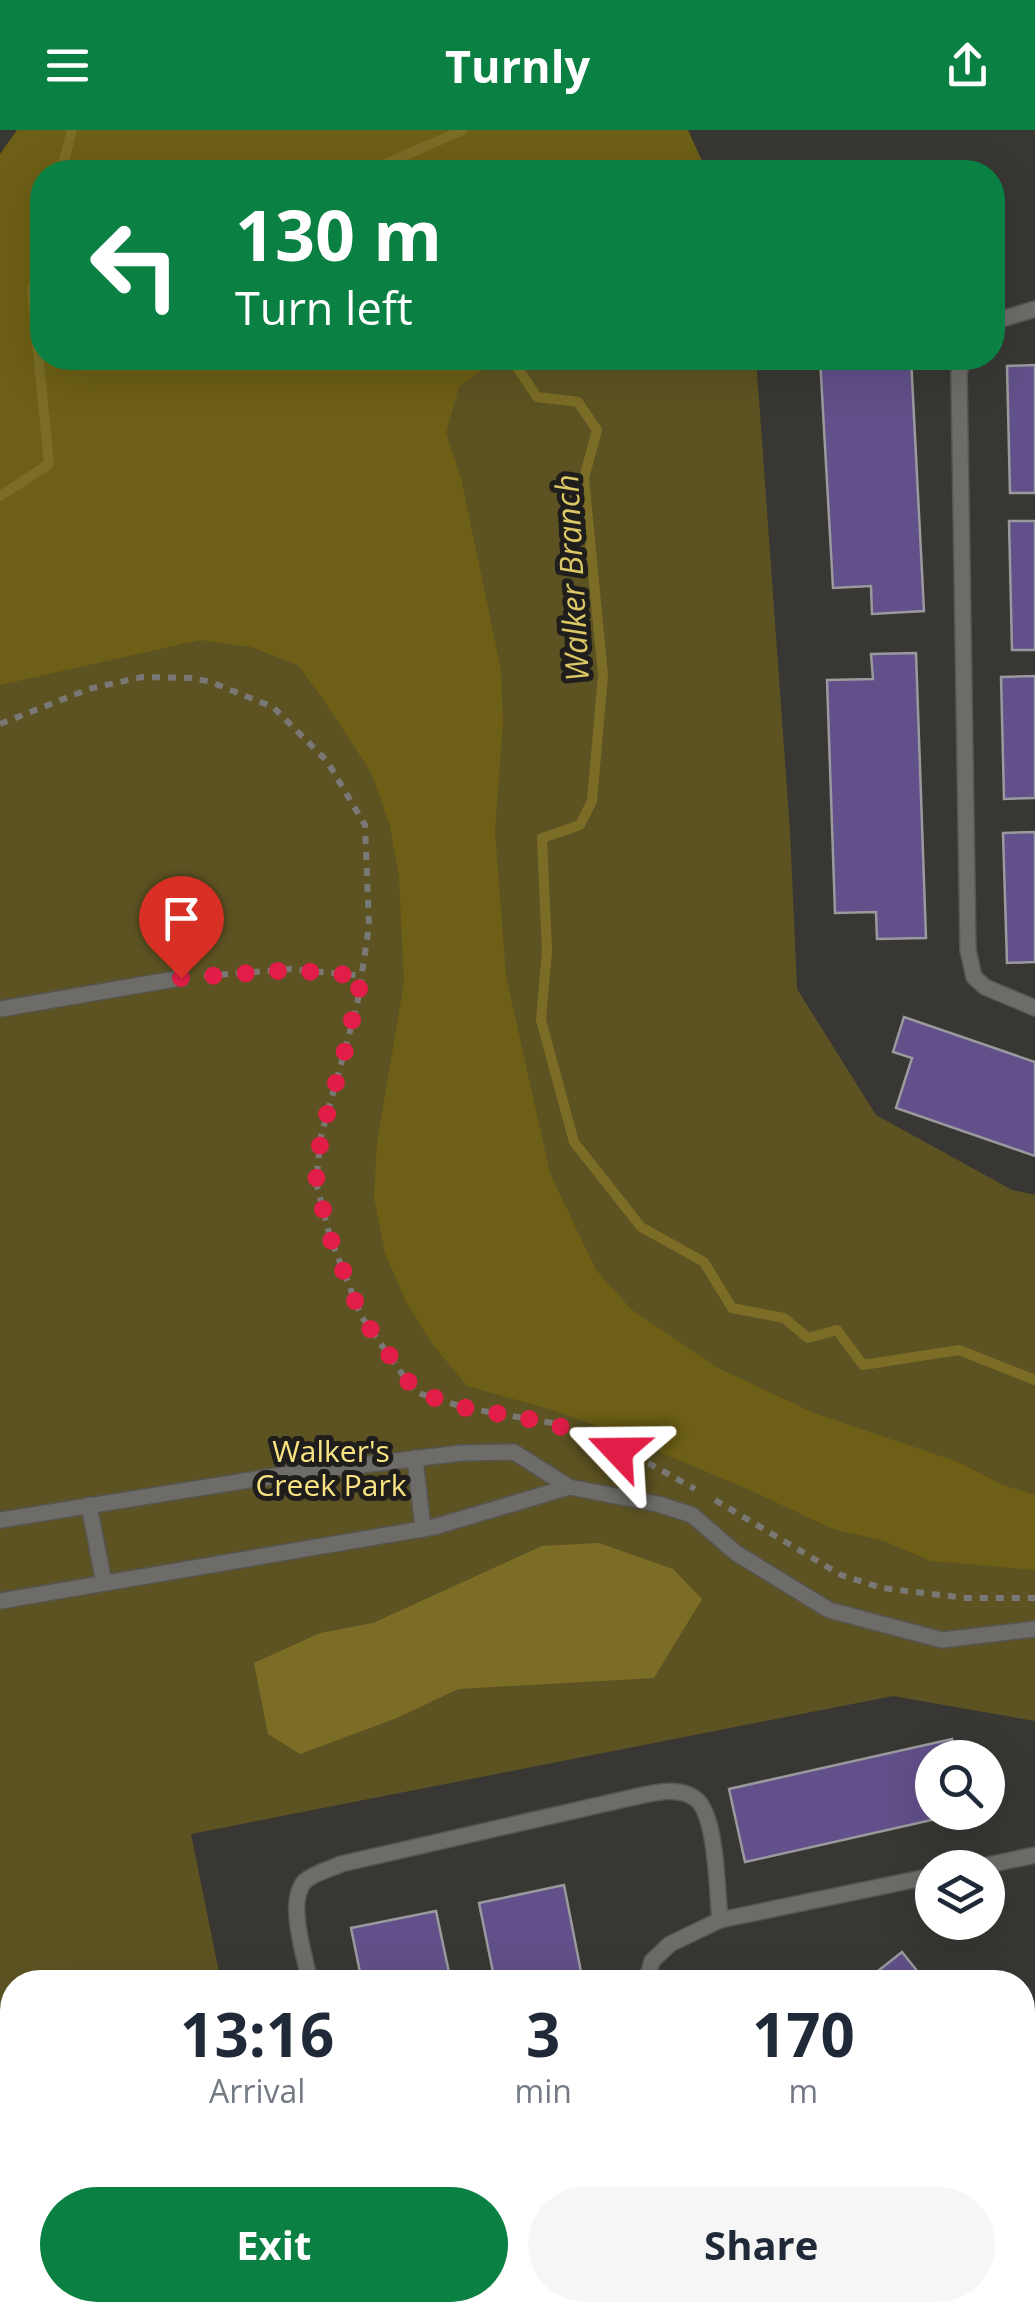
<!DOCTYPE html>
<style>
:root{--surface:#fff;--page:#f6f6f7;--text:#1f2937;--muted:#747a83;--accent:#0b8043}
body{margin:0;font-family:"Open Sans",sans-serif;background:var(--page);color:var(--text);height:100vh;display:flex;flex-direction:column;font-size:38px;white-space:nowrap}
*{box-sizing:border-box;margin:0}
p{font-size:32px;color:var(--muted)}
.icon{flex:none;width:55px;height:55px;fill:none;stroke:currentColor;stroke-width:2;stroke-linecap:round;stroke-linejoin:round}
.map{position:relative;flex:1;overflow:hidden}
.side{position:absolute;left:0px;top:1840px;width:1035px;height:352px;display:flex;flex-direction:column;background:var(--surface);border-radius:40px 40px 0 0;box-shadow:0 10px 40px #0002}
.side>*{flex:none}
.banner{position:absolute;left:30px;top:30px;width:975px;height:210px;border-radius:40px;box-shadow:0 10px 40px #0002;background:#0b8043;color:#fff;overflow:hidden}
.buttons{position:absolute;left:915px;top:1610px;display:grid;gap:20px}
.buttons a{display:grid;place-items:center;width:90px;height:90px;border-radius:50%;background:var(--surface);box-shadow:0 10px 40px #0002;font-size:50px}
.pin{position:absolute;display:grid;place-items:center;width:85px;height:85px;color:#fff;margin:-102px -42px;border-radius:50% 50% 50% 0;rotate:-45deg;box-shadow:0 0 10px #0007}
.pin .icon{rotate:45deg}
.me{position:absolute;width:110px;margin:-55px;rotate:293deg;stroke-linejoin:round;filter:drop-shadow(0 0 8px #0008)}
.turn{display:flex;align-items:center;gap:35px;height:210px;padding:0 40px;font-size:45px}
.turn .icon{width:130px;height:130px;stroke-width:2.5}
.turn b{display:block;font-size:70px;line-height:85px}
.eta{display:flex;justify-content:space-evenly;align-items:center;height:170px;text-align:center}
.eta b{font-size:60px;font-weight:700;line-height:70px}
.primary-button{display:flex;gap:20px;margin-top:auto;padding:20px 40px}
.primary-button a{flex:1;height:115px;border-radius:60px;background:var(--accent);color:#fff;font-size:40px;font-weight:700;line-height:115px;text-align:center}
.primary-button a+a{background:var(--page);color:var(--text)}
header{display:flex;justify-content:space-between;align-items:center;height:130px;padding:0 40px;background:var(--accent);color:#fff;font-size:45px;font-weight:700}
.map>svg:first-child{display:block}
.green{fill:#5d5322}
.forest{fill:#6d5f15}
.water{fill:#7b6d26}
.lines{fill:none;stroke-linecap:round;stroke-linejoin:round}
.stream{stroke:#7b6d26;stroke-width:10}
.building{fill:#615089;stroke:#9a999d;stroke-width:2.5}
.service-casing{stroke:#565552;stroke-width:18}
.path{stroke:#797875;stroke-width:6;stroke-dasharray:8 8;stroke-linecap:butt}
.service{stroke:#6d6c68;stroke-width:15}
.route{stroke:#e11d48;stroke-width:18;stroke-dasharray:0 32.4}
.labels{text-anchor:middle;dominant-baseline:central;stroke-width:10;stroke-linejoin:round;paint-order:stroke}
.park-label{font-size:30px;fill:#f8e482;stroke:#1f1e1d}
.water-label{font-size:32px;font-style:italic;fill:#dcc865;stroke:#1f1e1d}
</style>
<header><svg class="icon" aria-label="menu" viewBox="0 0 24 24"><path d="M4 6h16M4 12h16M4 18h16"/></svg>Turnly<svg class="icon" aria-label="share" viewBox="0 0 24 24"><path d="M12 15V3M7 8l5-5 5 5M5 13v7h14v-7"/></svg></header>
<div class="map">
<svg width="1035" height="2191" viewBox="0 0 1035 2191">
<rect width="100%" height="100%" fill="#383733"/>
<path class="green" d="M501,228H756L790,701L797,859L876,985L1012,1060L1035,1065V1591L893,1566L191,1704L221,1852H12V2180H288L290,2191H0V374L459,257Z"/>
<path class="forest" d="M17,0H688L707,42H42V228H501L459,257L446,303L461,348L501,540L503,593L495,701L506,846L550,1043L574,1094L596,1140L632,1180L718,1238L814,1283L958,1332L1003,1355L1035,1365V1440L931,1431L884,1411L833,1399L743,1357L602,1298L553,1280L467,1256L433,1215L406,1172L385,1123L374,1067L377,1013L404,853L399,747L390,696L372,644L327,575L298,535L251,517L200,510L0,555V24Z"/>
<path class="water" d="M599,1413L673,1439L702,1469L654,1548L458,1559L397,1588L300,1624L268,1604L254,1533L320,1503L373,1493L542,1416Z"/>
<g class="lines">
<g class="stream">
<path d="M61,42L72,0"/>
<path d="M367,42L463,0"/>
<path d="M511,228L537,267L578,272L597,300L584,348L603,545L592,671L580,695L542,708L547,821L541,890L574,1012L641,1097L704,1132L732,1178L784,1188L808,1208L837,1200L863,1235L959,1220L1035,1250"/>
<path d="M0,366L49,334L32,161L42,118"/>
</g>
</g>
<g class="building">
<path d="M820,228H911L924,481L872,484L871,456L833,458Z"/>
<path d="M1035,235V363H1010L1007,236Z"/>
<path d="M1009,391H1035V520H1012Z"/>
<path d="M916,523L926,808L877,809L876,782L835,783L827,550L873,549L871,524Z"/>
<path d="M1035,546V668L1004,669L1001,547Z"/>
<path d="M1035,702V832L1007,833L1003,703Z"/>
<path d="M904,887L1035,932V1026L896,978L912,928L893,922Z"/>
<path d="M952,1609L956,1628H932V1682H967L745,1732L729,1659Z"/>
<path d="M564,1755L583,1852H495L479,1773Z"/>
<path d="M436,1781L451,1852H362L351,1798Z"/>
<path d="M902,1822L926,1852H864Z"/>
<path d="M1035,2109V2191H780L778,2180H1022V2112Z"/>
</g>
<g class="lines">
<defs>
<g id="service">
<path d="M992,192L1035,179"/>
<path d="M963,228L959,244L968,820L974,847L985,857L1035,878"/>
<path d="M0,879L181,848"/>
<path d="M415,1328L423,1399"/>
<path d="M89,1375L104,1453"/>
<path d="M0,1390L281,1345L461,1323L514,1322L569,1357L658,1374L692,1385L736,1423L829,1480L942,1510L1035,1499"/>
<path d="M0,1471L434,1397L569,1357"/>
<path d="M974,1738L1035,1725"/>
<path d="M310,1852C305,1827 286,1771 305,1751C314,1743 330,1739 341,1734L643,1665C660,1662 681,1657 696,1669C717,1686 717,1763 720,1790"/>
<path d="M646,1852L652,1831L670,1814L720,1790L932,1746"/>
<path d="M371,2180L373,2191"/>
<path d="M719,2180L722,2191"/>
</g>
</defs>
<use href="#service" class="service-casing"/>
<g class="path">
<path d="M0,594L89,559L142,547L191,548L211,552L273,577L327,631L365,695L369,796L357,876L321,1006L316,1052L330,1107L361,1186L415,1262L466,1278L552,1293L652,1335L695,1359"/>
<path d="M204,846L291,839L362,846"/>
<path d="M715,1370L841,1445L882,1458L966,1468H1035"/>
</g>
<use href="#service" class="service"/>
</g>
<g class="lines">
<path class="route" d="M181,848L291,840L362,846L346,917L321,1006L316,1052L330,1107L361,1186L416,1262L466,1278L552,1293L618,1321"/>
</g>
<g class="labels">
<g class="park-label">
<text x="331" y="1320">Walker's<tspan x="331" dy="34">Creek Park</tspan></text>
</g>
<g class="water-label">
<text transform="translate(571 448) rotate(-93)">Walker Branch</text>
</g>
</g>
</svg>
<div class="buttons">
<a><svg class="icon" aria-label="search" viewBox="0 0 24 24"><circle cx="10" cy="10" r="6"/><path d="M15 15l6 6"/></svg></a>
<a><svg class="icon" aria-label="layers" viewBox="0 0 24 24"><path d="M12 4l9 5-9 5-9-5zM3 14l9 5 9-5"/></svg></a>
</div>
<div class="pin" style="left:181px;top:848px;background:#d93025"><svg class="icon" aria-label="arrive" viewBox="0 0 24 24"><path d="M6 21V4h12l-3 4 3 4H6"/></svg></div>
<svg class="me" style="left:618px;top:1321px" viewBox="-20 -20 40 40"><path d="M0-17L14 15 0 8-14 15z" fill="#e11d48" stroke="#fff" stroke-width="4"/></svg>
<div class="banner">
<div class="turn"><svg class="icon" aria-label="left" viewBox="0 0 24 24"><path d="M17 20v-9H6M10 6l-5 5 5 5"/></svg><div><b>130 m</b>Turn left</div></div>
</div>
<section class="side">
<div class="eta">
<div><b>13:16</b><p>Arrival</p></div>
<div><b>3</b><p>min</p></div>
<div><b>170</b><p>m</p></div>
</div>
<div class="primary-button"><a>Exit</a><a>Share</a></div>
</section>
</div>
